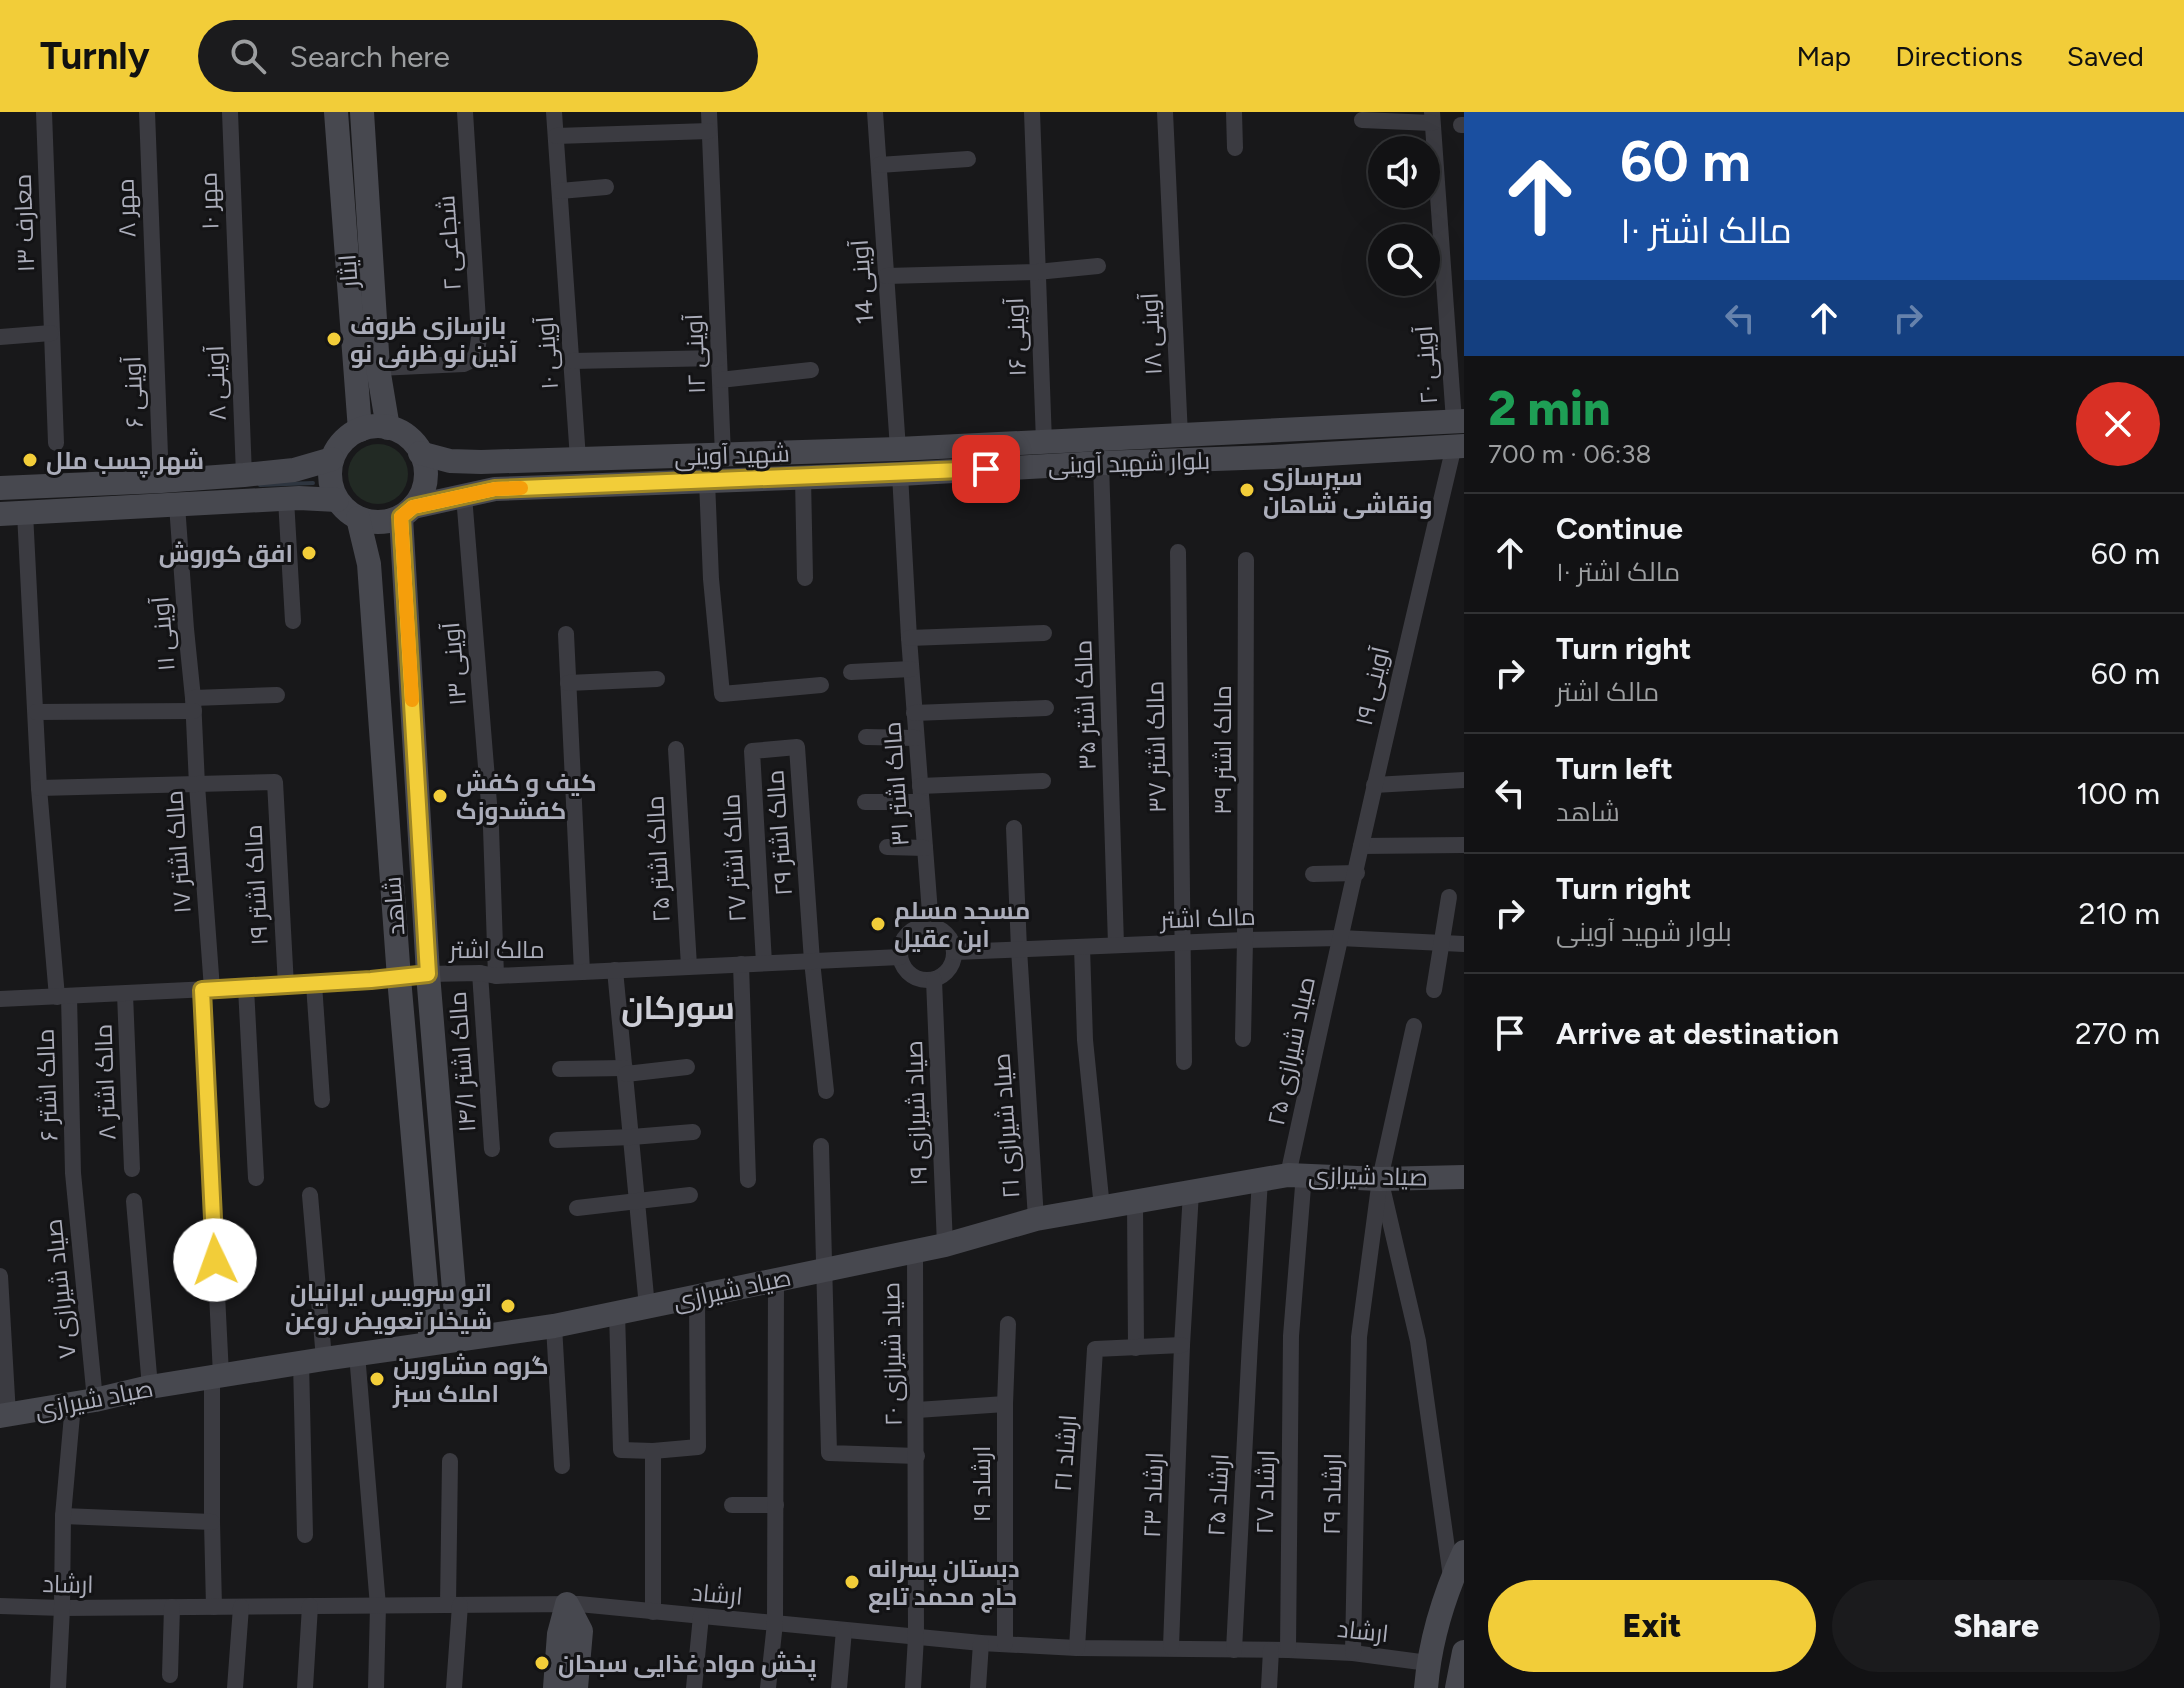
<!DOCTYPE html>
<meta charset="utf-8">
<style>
:root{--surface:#121214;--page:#1b1b1d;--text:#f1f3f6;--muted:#9c9ea0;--line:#313234;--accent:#f2cd39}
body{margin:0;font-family:Figtree,Cairo,sans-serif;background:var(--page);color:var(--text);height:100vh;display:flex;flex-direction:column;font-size:30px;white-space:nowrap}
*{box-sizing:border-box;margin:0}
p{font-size:26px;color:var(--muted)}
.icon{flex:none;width:44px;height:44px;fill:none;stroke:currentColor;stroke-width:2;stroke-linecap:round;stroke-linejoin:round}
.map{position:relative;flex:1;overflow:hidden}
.details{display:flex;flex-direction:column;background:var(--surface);width:720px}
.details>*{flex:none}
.guide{background:#1a4fa0;color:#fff;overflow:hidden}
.buttons{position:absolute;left:1368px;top:24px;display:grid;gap:16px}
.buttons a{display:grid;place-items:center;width:72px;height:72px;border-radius:50%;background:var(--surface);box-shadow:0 8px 32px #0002,0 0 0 2px var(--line);font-size:40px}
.pin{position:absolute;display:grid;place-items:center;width:68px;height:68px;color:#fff;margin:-34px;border-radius:16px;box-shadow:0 4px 12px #0006}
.me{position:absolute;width:88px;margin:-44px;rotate:357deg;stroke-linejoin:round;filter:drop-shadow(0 0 6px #0008)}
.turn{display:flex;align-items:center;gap:28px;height:168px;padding:0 24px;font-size:36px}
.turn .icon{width:104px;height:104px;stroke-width:2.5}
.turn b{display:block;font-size:56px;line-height:68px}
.lanes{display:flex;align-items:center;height:76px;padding:0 24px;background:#0003;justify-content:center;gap:40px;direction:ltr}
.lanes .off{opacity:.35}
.round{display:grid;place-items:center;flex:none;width:84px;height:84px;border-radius:42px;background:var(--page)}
.headline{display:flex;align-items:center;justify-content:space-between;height:136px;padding:0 24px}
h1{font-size:48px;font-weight:800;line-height:60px;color:#1e9e55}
.action{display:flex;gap:16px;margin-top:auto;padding:16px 24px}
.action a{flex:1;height:92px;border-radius:48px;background:var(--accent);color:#111;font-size:32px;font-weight:800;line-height:92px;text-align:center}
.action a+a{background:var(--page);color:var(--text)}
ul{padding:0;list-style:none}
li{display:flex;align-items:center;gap:24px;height:120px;padding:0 24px;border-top:2px solid var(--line)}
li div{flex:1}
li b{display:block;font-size:30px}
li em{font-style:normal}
header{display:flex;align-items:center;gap:48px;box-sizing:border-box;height:112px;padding:0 40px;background:var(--accent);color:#111}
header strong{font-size:38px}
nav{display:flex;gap:44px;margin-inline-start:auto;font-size:28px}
.search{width:560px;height:72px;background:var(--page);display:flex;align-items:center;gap:20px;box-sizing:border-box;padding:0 28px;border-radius:44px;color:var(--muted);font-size:30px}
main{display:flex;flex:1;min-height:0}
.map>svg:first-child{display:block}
.green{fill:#222a24}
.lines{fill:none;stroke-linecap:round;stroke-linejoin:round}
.stream{stroke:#2e353f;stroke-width:4}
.street{stroke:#3b3b41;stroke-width:16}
.secondary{stroke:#47484f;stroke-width:24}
.route-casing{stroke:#9d8525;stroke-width:20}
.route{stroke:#f2cd39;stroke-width:14}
.slow{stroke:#f59e0b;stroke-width:14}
.poi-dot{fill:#f2cd39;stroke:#131315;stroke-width:3}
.labels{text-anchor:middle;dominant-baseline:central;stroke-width:6;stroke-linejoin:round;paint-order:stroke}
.street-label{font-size:24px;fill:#abadba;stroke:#131315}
.poi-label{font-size:24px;font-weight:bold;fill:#abadba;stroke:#131315;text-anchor:start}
.district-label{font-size:32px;font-weight:bold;fill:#cccdd6;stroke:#131315}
</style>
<header>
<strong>Turnly</strong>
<div class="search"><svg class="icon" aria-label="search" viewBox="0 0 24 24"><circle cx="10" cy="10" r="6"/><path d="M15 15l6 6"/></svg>Search here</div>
<nav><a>Map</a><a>Directions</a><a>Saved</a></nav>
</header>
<main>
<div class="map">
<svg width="1464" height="1576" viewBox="0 0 1464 1576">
<rect width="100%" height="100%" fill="#18181a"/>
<circle class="green" cx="378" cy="362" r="30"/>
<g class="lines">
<path class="stream" d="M260,373L313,371"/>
<g class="street">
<path d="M44,0L56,331"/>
<path d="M147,0L161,369"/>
<path d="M230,0L244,363"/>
<path d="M554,0L578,347"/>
<path d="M709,0L723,343"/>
<path d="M875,0L898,337"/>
<path d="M1032,0L1044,330"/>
<path d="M1165,0L1180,324"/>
<path d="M1234,0L1235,36"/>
<path d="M1432,0L1454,309"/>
<path d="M1362,8L1432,11"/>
<path d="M1461,13H1464"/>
<path d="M556,24L709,19"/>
<path d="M879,53L968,47"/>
<path d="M560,79L606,75"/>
<path d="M886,164L1037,160L1098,154"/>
<path d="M0,225L51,221"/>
<path d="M572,249L719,246"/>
<path d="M378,256L464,252C478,246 477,240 479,225L465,0"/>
<path d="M720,268L811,258"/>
<path d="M1101,351L1116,833"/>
<path d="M900,362L909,526L931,814"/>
<path d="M803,366L805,466"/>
<path d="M707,369L711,467L722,582L821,573"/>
<path d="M464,384L491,716L496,864"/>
<path d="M286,387L293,509"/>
<path d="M177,393L186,517L193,586L197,673L212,877"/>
<path d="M25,401L39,676L57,885"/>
<path d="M1178,440L1184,950"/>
<path d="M566,522L582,860"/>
<path d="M909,526L1044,521"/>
<path d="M851,560L911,557"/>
<path d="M568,571L657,567"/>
<path d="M193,586L277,583"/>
<path d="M36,600L194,599"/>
<path d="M914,601L1046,596"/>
<path d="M866,625L916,626"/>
<path d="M676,637L689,854"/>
<path d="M1374,673L1464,668"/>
<path d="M920,674L1043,669"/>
<path d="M39,676L275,670L286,874"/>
<path d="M865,690H921"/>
<path d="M1014,716L1019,837L1036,1107"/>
<path d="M1361,734L1464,733"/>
<path d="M887,735L925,736"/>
<path d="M1313,762L1357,761"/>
<circle cx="927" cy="841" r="27"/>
<path d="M1082,835L1085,928L1102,1096"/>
<path d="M955,840L1245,828L1340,826L1464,832"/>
<path d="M764,851L752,639L797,635L812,849L826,979"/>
<path d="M741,852L748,1068"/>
<path d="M615,858L647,1195"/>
<path d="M480,861L492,1037"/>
<path d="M934,868L945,1133"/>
<path d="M314,872L322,988"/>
<path d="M246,876L256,1066"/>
<path d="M202,878L221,1263"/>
<path d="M1434,878L1449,785"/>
<path d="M125,882L132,1057"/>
<path d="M69,884L73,1061L95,1288"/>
<path d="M0,887L314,872L399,866L428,862L480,861L496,864L900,845"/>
<path d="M1243,927L1245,828L1246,448"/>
<path d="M560,957L625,956"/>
<path d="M626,962L687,955"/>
<path d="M557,1028L632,1025L693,1020"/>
<path d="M821,1034L829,1341L917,1344"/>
<path d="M1288,1063C1341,819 1396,577 1454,334"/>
<path d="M1383,1079L1418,1229L1451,1465"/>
<path d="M310,1083L324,1247"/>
<path d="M134,1089L150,1275"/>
<path d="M1135,1090L1136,1236"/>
<path d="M577,1096L690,1083"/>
<path d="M0,1164L8,1303"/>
<path d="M617,1201L621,1338L653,1339L698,1335L697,1184"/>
<path d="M554,1214L562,1354"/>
<path d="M357,1242L378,1494L376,1576"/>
<path d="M301,1250L305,1423"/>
<path d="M212,1265V1410L214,1495"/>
<path d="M917,1298L1005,1292"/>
<path d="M653,1339V1500"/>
<path d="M732,1393H776"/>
<path d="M63,1404L212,1410"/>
<path d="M448,1493L450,1349"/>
<path d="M0,1494L62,1496L579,1492L981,1531L1077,1536L1288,1538L1353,1541L1428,1551"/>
<path d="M1005,1532V1292L1008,1212"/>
<path d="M1171,1535L1182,1233L1191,1080"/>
<path d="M1077,1536L1095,1237L1182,1233"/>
<path d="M1234,1538L1250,1230L1260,1068"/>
<path d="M1288,1538L1291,1224L1304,1062"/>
<path d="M1353,1541L1359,1225L1380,1067L1414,914"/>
<path d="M170,1563L172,1495"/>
<path d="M58,1576L62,1496L63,1404L73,1292"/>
<path d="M235,1576L241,1495"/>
<path d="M305,1576L310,1494"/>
<path d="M454,1576L460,1493"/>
<path d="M694,1576L701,1504"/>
<path d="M768,1576L775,1511L776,1168"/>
<path d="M839,1576L844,1518"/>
<path d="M913,1576L916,1525L915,1139"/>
<path d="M978,1576L981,1531"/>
<path d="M1269,1576L1271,1538"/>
</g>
<g class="secondary">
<path d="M336,0L360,318"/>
<path d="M362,0L378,256L388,316"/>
<circle cx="378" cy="362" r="48"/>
<path d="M420,341L450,349L481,350L898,337L1464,309"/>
<path d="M0,376L161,369L244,363L294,358L332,347"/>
<path d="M413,395L495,377L900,362L1101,351L1273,345L1464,334"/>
<path d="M0,402L299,386L337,388"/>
<path d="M401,405L428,862L458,1227"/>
<path d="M358,406L369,452L399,866L431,1231"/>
<path d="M0,1304L95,1288L150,1275L324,1247L554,1214L945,1133L1036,1107L1288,1063L1380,1067L1464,1065"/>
<path d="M555,1576L559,1522L567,1492L581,1519L576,1576"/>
<path d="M1426,1576C1430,1528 1444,1483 1464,1440"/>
<path d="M1457,1576L1464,1540"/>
</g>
</g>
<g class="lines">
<defs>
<path id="route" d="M215,1148L202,878L371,868L428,862L401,405L413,395L495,377L986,357"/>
</defs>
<use href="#route" class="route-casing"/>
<use href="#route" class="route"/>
<path class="slow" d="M412,588L401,405L413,395L495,377L521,376"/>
</g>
<g class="poi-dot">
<circle cx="334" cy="227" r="8"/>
<circle cx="30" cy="348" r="8"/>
<circle cx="1247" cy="378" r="8"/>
<circle cx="309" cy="441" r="8"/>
<circle cx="440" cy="684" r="8"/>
<circle cx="878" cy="812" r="8"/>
<circle cx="508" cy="1194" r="8"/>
<circle cx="377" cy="1267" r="8"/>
<circle cx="852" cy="1470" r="8"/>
<circle cx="542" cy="1551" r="8"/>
</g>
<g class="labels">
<g class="street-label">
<text transform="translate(209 89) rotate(-92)">مهر ۱۰</text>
<text transform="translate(126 96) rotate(-92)">مهر ۸</text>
<text transform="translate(24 111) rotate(-92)">معارف ۱۳</text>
<text transform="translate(449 131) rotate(-94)">شجاعی ۲</text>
<text transform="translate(348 159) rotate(-94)">ایثار</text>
<text transform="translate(862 170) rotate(-94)">آوینی 14</text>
<text transform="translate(1151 222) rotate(-93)">۱۸ آوینی</text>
<text transform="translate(1016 225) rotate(-92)">۱۶ آوینی</text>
<text transform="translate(547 241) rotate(-94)">۱۰ آوینی</text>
<text transform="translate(695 242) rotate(-92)">۱۲ آوینی</text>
<text transform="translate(1426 253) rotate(-94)">آوینی ۲۰</text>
<text transform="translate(216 271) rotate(-92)">۸ آوینی</text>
<text transform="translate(133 280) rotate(-92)">۶ آوینی</text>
<text transform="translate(732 343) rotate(-2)">شهید آوینی</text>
<text transform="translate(1129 351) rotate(-2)">بلوار شهید آوینی</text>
<text transform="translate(163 522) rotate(-95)">۱۱ آوینی</text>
<text transform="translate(454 552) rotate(-95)">آوینی ۱۳</text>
<text transform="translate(1372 574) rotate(-77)">آوینی ۱۹</text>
<text transform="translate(1085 593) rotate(-92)">مالک اشتر ۳۵</text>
<text transform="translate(1156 635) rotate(-91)">مالک اشتر ۳۷</text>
<text transform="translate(1222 638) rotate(-90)">مالک اشتر ۳۹</text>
<text transform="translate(896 672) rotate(-94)">مالک اشتر ۳۱</text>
<text transform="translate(779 721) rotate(-94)">مالک اشتر ۲۹</text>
<text transform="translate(178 740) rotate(-94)">مالک اشتر ۱۷</text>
<text transform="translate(734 746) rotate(-93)">مالک اشتر ۲۷</text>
<text transform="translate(658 747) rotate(-93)">مالک اشتر ۲۵</text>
<text transform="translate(256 773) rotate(-93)">مالک اشتر ۱۹</text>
<text transform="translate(394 794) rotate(-94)">شاهد</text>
<text transform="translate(1208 806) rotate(-2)">مالک اشتر</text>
<text x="497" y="837">مالک اشتر</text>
<text transform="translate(1291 939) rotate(-78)">صیاد شیرازی ۲۵</text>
<text transform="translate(462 950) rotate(-94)">مالک اشتر ۱۴/۱</text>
<text transform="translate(105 970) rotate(-92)">مالک اشتر ۸</text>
<text transform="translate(47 973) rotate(-92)">مالک اشتر ۶</text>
<text transform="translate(916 1001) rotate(-92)">صیاد شیرازی ۱۹</text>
<text transform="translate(1006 1014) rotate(-94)">صیاد شیرازی ۲۱</text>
<text transform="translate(1368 1064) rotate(1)">صیاد شیرازی</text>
<text transform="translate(60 1177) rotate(-96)">صیاد شیرازی ۷</text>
<text transform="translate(732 1177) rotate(-12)">صیاد شیرازی</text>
<text transform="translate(892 1242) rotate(-91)">صیاد شیرازی ۲۰</text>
<text transform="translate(94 1287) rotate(-11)">صیاد شیرازی</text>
<text transform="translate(1065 1341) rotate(-86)">ارشاد ۲۱</text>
<text transform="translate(981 1372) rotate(-90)">ارشاد ۱۹</text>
<text transform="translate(1265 1380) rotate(-89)">ارشاد ۲۷</text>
<text transform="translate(1332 1382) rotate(-89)">ارشاد ۲۹</text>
<text transform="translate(1153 1383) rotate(-88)">ارشاد ۲۳</text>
<text transform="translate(1218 1383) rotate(-87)">ارشاد ۲۵</text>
<text transform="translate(68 1472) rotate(1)">ارشاد</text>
<text transform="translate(717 1482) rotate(5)">ارشاد</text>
<text transform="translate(1363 1519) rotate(6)">ارشاد</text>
</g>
<g class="poi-label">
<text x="350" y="213">بازسازی ظروف<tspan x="350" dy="28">آذین نو ظرفی نو</tspan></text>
<text x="46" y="348">شهر چسب ملل</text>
<text x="1263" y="364">سپرسازی<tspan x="1263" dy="28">و‌نقاشی شاهان</tspan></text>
<text x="293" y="441" text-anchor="end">افق کوروش</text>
<text x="456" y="670">کیف و کفش<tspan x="456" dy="28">کفشدوزک</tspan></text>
<text x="894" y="798">مسجد مسلم<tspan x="894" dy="28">ابن عقیل</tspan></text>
<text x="492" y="1180" text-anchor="end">اتو سرویس ایرانیان<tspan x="492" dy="28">شیخلر تعویض روغن</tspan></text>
<text x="393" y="1253">گروه مشاورین<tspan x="393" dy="28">املاک سبز</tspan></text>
<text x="868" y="1456">دبستان پسرانه<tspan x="868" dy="28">حاج محمد تابع</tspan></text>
<text x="558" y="1551">پخش مواد غذایی سبحان</text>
</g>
<g class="district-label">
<text x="678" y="896">سورکان</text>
</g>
</g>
</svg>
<div class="buttons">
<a><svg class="icon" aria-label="sound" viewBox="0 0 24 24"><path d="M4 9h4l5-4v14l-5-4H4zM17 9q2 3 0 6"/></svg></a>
<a><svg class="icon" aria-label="search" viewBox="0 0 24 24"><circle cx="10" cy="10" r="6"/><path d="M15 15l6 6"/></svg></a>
</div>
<div class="pin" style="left:986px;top:357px;background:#d93025"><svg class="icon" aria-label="arrive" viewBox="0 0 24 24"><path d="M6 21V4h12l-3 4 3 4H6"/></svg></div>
<svg class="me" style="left:215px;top:1148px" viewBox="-20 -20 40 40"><circle r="19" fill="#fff"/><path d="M0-13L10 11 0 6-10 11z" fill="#f2cd39"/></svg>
</div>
<section class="details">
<div class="guide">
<div class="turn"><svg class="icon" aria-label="ahead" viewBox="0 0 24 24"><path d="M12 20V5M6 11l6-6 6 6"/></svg><div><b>60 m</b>مالک اشتر ۱۰</div></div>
<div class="lanes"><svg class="icon off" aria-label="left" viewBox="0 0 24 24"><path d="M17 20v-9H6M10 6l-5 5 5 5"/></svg><svg class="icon" aria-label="ahead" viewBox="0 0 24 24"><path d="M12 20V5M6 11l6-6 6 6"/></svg><svg class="icon off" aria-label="right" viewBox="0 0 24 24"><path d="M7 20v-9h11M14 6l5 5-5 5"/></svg></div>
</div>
<div class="headline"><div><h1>2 min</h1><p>700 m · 06:38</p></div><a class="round" style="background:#d93025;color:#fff"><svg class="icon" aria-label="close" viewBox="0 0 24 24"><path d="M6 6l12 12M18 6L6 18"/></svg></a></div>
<ul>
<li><svg class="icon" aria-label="ahead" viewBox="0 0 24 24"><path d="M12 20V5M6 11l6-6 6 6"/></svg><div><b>Continue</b><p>مالک اشتر ۱۰</p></div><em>60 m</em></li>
<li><svg class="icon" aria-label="right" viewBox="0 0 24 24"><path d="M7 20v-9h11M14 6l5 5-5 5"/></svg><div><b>Turn right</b><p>مالک اشتر</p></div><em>60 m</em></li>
<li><svg class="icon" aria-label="left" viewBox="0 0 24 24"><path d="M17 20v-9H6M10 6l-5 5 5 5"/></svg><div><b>Turn left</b><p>شاهد</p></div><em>100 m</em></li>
<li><svg class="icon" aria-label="right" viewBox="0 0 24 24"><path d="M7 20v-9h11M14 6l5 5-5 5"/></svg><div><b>Turn right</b><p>بلوار شهید آوینی</p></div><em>210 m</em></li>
<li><svg class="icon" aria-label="arrive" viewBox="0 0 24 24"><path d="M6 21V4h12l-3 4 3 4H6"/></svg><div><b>Arrive at destination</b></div><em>270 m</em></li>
</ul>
<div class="action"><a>Exit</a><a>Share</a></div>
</section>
</main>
